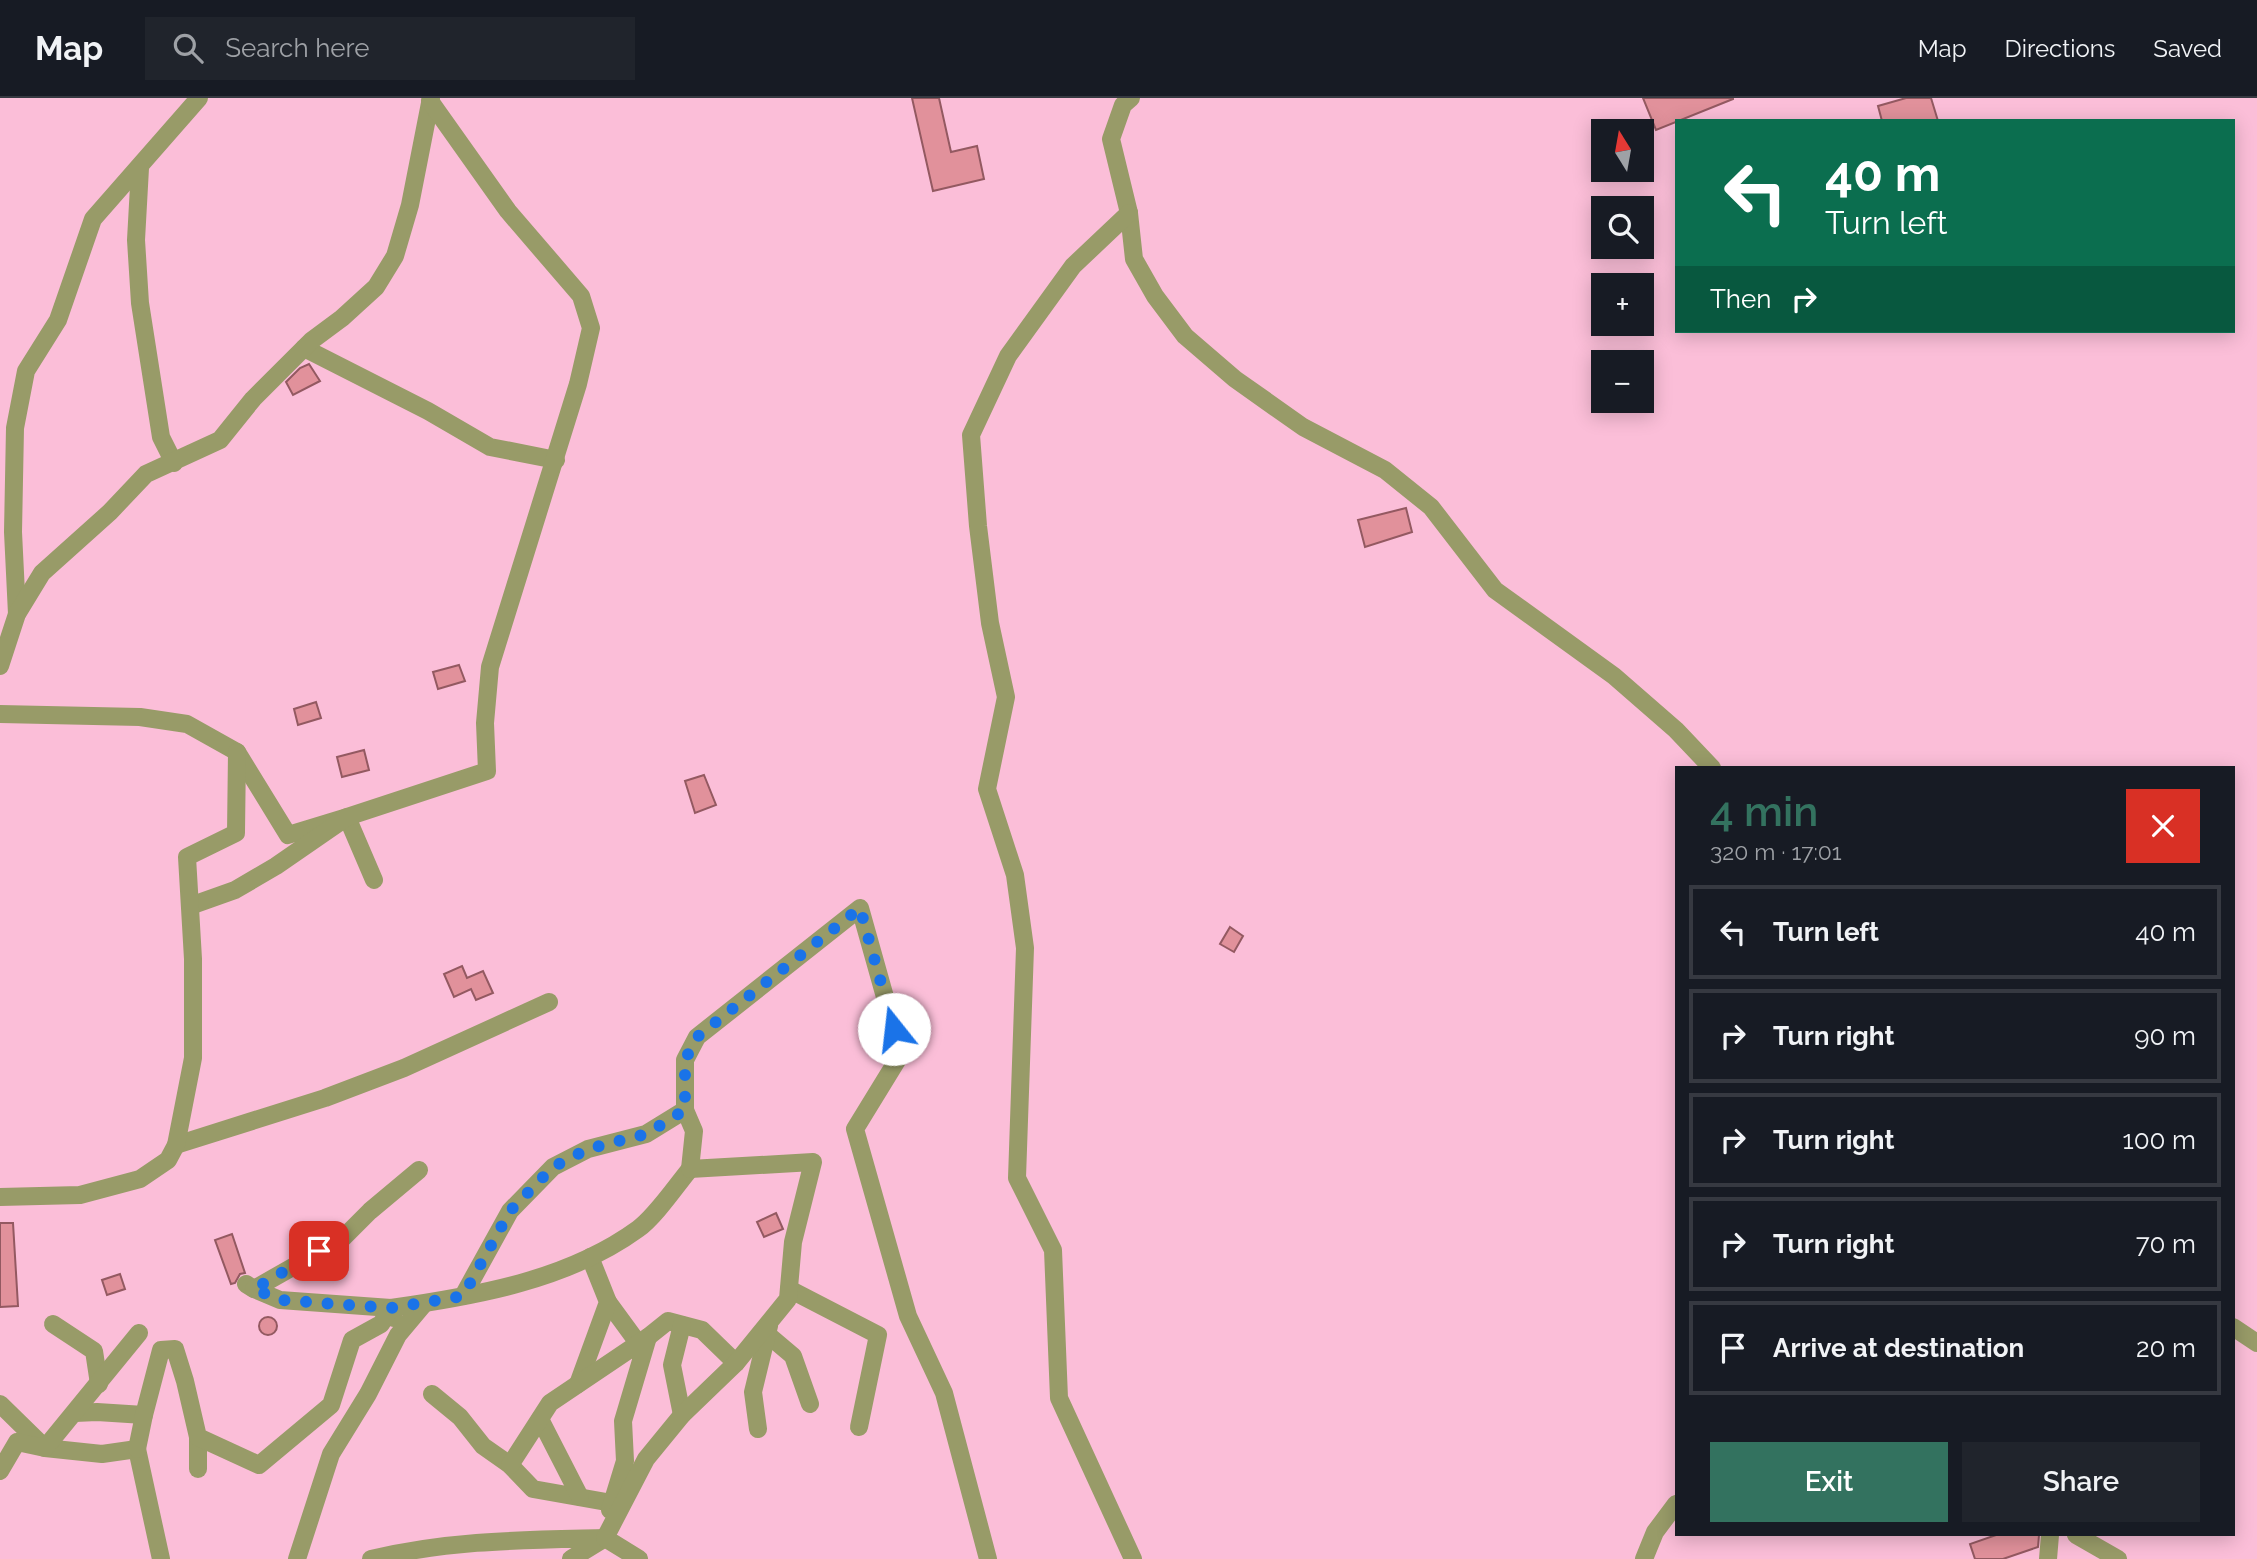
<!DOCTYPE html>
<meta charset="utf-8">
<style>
:root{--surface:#171b24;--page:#20242c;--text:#f1f3f6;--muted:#9ea1a6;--line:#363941;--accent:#33725f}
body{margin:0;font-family:Raleway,sans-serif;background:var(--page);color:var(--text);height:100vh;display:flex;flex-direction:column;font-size:26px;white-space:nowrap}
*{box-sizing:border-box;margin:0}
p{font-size:23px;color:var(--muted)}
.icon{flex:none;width:38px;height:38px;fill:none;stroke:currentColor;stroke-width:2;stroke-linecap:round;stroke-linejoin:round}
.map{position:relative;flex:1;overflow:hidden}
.drawer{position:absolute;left:1675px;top:668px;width:560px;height:770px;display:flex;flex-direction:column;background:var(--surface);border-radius:0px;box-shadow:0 4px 18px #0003}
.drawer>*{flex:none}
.top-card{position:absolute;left:1675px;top:21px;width:560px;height:214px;border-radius:0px;box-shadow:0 4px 18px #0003;background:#0b6e4f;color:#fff;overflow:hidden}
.needle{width:46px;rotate:349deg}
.controls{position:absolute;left:1591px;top:21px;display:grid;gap:14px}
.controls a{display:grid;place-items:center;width:63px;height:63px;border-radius:0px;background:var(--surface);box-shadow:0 4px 18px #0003;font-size:35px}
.pin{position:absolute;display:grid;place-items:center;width:60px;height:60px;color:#fff;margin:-30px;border-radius:14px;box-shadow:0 4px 10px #0006}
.me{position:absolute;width:77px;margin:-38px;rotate:344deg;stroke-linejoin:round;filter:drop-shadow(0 0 5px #0008)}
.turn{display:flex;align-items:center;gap:24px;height:147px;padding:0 35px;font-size:32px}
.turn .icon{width:91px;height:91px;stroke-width:2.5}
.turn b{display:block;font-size:49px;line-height:60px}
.then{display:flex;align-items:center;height:66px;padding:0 35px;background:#0003;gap:14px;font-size:26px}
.round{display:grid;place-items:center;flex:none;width:74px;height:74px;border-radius:0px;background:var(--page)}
.summary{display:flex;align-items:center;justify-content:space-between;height:119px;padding:0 35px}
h1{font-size:42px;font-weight:600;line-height:52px;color:var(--accent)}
.cta{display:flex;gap:14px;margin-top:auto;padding:14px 35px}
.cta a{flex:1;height:80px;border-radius:0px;background:var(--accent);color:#fff;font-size:28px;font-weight:600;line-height:80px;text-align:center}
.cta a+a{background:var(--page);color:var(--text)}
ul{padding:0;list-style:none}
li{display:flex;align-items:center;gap:21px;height:94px;margin:0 14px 10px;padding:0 21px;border:4px solid var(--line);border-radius:0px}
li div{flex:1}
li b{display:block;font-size:26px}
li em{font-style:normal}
header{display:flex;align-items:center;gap:42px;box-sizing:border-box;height:98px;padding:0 35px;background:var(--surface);border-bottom:2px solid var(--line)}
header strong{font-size:33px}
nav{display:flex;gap:38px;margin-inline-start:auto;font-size:24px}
.search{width:490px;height:63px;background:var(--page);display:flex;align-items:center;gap:18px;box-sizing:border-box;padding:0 24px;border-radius:0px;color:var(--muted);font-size:26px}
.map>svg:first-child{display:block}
.building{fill:#e1919b;stroke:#935961;stroke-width:2}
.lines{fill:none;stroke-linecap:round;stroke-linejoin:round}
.street{stroke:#989b68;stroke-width:18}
.route{stroke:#1a73e8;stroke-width:12;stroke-dasharray:0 21.6}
</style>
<header>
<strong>Map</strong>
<div class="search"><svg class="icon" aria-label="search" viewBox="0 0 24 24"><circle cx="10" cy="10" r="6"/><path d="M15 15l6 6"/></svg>Search here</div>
<nav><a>Map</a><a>Directions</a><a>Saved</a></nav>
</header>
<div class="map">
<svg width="2257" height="1461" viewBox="0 0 2257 1461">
<rect width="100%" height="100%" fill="#fbbed8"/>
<g class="building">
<path d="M912,0H939L951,54L977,48L984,81L933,93Z"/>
<path d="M1643,0H1733V1L1656,32Z"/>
<path d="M1906,0H1931L1938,23H1882L1878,8Z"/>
<path d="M309,266L320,283L293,297L286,284L300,270Z"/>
<path d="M1406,410L1412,434L1365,449L1358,422Z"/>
<path d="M459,567L465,583L438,591L433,574Z"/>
<path d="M316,604L321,620L298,627L294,611Z"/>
<path d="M364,652L369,672L342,679L337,659Z"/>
<path d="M704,677L716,707L695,715L685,683Z"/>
<path d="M1230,829L1243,838L1234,854L1220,846Z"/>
<path d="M462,868L467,880L483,873L493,895L476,902L471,891L454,899L444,876Z"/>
<path d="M776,1115L783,1131L764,1139L757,1124Z"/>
<path d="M0,1125H13L18,1208L0,1209Z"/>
<path d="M232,1136L245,1175L240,1176L235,1185L231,1186L215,1142Z"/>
<path d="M120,1176L125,1191L107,1197L102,1182Z"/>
<circle cx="268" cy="1228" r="9"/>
<path d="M1996,1437H2039L2038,1449L2003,1461H1975L1970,1446Z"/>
</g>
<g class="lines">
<g class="street">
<path d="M1131,0L1123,7L1111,41L1129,115L1134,161L1155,198L1185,238L1235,281L1303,329L1385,372L1431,409L1495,492L1614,578L1676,632L1712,670"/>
<path d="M140,70L136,142L140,205L161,339L174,365"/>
<path d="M1129,115L1073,168L1008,258L971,337L978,428L990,525L1006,599L987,691L1015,777L1025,850L1017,1080L1053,1152L1059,1300L1133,1461"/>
<path d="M304,250L428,313L490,349L556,362"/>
<path d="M17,516L13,434L15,330L26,273L58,222L93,121L199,0"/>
<path d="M0,568L17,516L42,475L110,414L146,376L220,342L253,301L311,243L342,220L376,189L395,158L410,107L431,0"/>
<path d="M0,616L140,619L187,626L237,654L288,737L347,719L374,782"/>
<path d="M190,808L235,792L276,768L347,719L487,673L485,625L490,569L578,286L591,230L581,198L508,113L430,3"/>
<path d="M176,1047L325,1000L404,970L549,904"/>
<path d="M0,1099L80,1097L140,1081L168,1062L176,1047L193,960V861L187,759L236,735L237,654"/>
<path d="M246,1186L254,1191L342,1141L370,1113L419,1072"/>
<path d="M254,1191L280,1202L391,1210L394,1220"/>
<path d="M789,1191L878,1237L859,1329"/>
<path d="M463,1198L510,1113L553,1069L588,1051L646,1036L685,1012"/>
<path d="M608,1204L638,1245"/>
<path d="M53,1226L94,1253L99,1286"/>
<path d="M2233,1229L2257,1245"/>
<path d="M767,1236L793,1258L810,1306"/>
<path d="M648,1239L668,1223L702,1232L736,1265"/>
<path d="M578,1286L608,1204L590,1159"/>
<path d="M432,1296L460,1319L483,1348L510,1367L533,1391L612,1405"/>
<path d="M0,1306L45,1350L102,1356L137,1351L161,1461"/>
<path d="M75,1315L97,1314L144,1317"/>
<path d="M682,1317L672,1267L682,1227"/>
<path d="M540,1321L580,1399"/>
<path d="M758,1331L753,1294L769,1228"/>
<path d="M198,1339V1371"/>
<path d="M137,1351L144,1317L161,1252L175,1251L185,1283L198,1339L259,1367L331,1307L352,1242L381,1226L391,1210C476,1198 568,1182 638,1131C655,1119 676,1088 690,1071"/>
<path d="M510,1367L550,1305L648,1239L623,1323L625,1363L610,1412"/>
<path d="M0,1373L17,1344L45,1350L139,1235"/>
<path d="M2076,1437L2118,1461"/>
<path d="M297,1461L331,1356L368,1296L398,1237L424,1206"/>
<path d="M371,1461C449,1442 525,1442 605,1440L571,1461"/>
<path d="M639,1461L605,1440L646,1361L682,1317L736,1265L788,1201L793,1144L813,1064L690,1071L694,1033L685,1012V962L697,939L860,810L901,956L855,1031L908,1218L944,1295L988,1461"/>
<path d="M1644,1461L1655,1434L1676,1406"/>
<path d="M2048,1461L2050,1437"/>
</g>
</g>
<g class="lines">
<path class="route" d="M319,1153L254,1191L280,1202L391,1210L463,1198L510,1113L553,1069L588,1051L646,1036L685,1012V962L697,939L860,810L894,931"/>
</g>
</svg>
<div class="controls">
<a><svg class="needle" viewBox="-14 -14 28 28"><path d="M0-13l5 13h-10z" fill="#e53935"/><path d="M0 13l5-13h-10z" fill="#9ea1a6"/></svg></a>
<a><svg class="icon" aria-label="search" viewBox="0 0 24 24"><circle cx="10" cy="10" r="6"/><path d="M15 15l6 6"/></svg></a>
<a>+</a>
<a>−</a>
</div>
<div class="pin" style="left:319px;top:1153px;background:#d93025"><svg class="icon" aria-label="arrive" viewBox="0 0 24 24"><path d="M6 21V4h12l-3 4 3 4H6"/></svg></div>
<svg class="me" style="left:894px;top:931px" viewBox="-20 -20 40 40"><circle r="19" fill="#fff"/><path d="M0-13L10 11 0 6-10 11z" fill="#1a73e8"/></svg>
<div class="top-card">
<div class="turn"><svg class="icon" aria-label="left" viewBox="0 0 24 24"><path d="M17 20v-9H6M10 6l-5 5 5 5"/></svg><div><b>40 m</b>Turn left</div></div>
<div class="then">Then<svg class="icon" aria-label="right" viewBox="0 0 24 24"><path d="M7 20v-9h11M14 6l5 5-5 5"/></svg></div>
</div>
<section class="drawer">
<div class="summary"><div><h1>4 min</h1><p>320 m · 17:01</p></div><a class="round" style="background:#d93025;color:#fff"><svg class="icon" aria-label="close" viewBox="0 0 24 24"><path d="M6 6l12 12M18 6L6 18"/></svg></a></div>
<ul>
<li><svg class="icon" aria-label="left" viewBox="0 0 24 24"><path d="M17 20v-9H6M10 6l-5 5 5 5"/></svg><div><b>Turn left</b></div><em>40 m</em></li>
<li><svg class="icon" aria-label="right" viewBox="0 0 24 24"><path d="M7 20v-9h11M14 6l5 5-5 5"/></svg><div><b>Turn right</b></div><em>90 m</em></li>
<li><svg class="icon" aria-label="right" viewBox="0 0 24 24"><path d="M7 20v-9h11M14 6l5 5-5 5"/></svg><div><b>Turn right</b></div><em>100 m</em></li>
<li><svg class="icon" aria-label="right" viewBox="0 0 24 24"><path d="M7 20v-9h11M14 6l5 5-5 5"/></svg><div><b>Turn right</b></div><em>70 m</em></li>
<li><svg class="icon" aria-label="arrive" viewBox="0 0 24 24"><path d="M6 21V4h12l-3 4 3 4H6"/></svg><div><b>Arrive at destination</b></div><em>20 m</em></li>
</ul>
<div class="cta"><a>Exit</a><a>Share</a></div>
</section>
</div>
